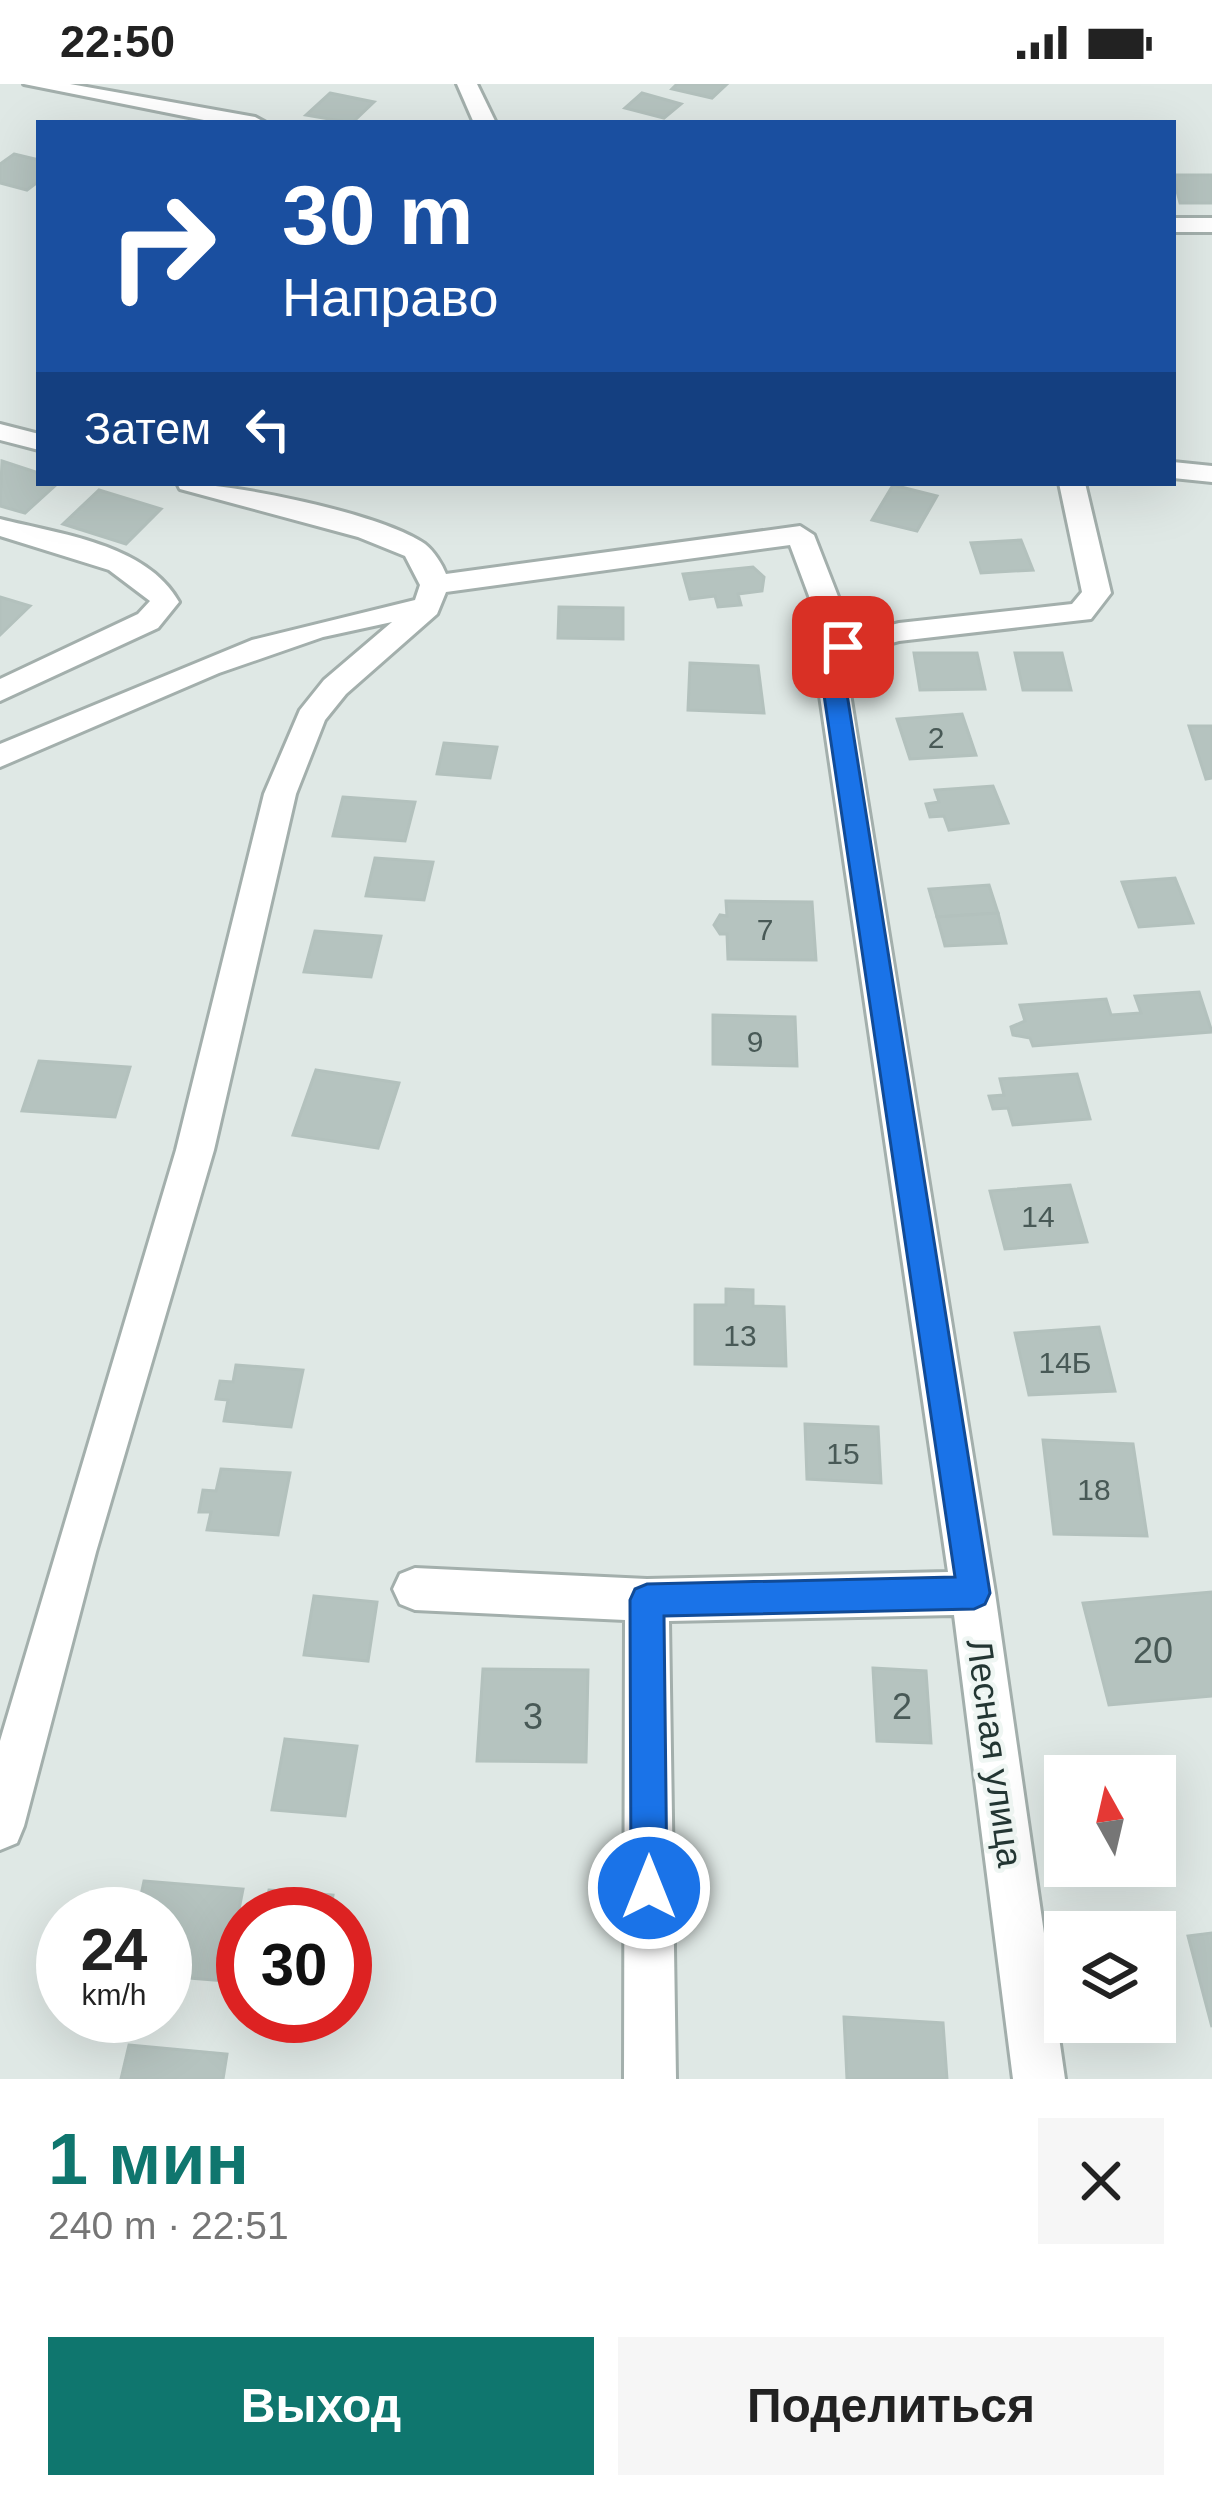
<!DOCTYPE html>
<html lang="ru">
<meta charset="utf-8">
<style>
:root{--surface:#fff;--page:#f6f6f6;--text:#222;--muted:#767676;--accent:#0f766e}
body{margin:0;font-family:Helvetica,sans-serif;background:var(--page);color:var(--text);height:100vh;display:flex;flex-direction:column;font-size:45px;white-space:nowrap}
*{box-sizing:border-box;margin:0}
p{font-size:39px;color:var(--muted)}
.icon{flex:none;width:66px;height:66px;fill:none;stroke:currentColor;stroke-width:2;stroke-linecap:round;stroke-linejoin:round}
.map{position:relative;height:1995px;overflow:hidden}
.side{display:flex;flex-direction:column;background:var(--surface);flex:1}
.side>*{flex:none}
.hud{position:absolute;left:36px;top:36px;width:1140px;height:366px;border-radius:0px;box-shadow:0 12px 48px #0002;background:#1a4fa0;color:#fff;overflow:hidden}
.needle{width:78px;rotate:352deg}
.buttons{position:absolute;left:1044px;top:1671px;display:grid;gap:24px}
.buttons a{display:grid;place-items:center;width:132px;height:132px;border-radius:0px;background:var(--surface);box-shadow:0 12px 48px #0002;font-size:60px}
.speed{position:absolute;left:36px;top:1803px;display:flex;gap:24px;font-size:60px;font-weight:700;text-align:center}
.speed>*{display:grid;place-content:center;width:156px;height:156px;border-radius:50%;background:var(--surface);box-shadow:0 12px 48px #0002;line-height:1}
.speed small{font-size:30px;font-weight:400}
.speed .limit{border:18px solid #d22;background:#fff;color:#111}
.pin{position:absolute;display:grid;place-items:center;width:102px;height:102px;color:#fff;margin:-51px;border-radius:24px;box-shadow:0 6px 18px #0006}
.me{position:absolute;width:132px;margin:-66px;rotate:0deg;stroke-linejoin:round;filter:drop-shadow(0 0 9px #0008)}
.turn{display:flex;align-items:center;gap:42px;height:252px;padding:0 48px;font-size:54px}
.turn .icon{width:156px;height:156px;stroke-width:2.5}
.turn b{display:block;font-size:84px;line-height:102px}
.then{display:flex;align-items:center;height:114px;padding:0 48px;background:#0003;gap:24px;font-size:45px}
.round{display:grid;place-items:center;flex:none;width:126px;height:126px;border-radius:0px;background:var(--page)}
.head{display:flex;align-items:center;justify-content:space-between;height:204px;padding:0 48px}
h1{font-size:72px;font-weight:600;line-height:90px;color:var(--accent)}
.button{display:flex;gap:24px;margin-top:auto;padding:24px 48px}
.button a{flex:1;height:138px;border-radius:0px;background:var(--accent);color:#fff;font-size:48px;font-weight:600;line-height:138px;text-align:center}
.button a+a{background:var(--page);color:var(--text)}
.status{display:flex;justify-content:space-between;align-items:center;height:84px;padding:0 60px;background:var(--surface);direction:ltr}
.status svg{height:33px;fill:currentColor}
.map>svg:first-child{display:block}
.building{fill:#b5c3bf;stroke:#b3c1bd;stroke-width:3}
.lines{fill:none;stroke-linecap:round;stroke-linejoin:round}
.minor-casing{stroke:#a3afac;stroke-width:6}
.minor{fill:#fff;fill-rule:evenodd}
.route{fill:#1a73e8;stroke:#114b97;stroke-width:3}
.labels{text-anchor:middle;dominant-baseline:central;stroke-width:9;stroke-linejoin:round;paint-order:stroke}
.number-label{font-size:30px;fill:#485956}
.near-number-label{font-size:36px;fill:#485956}
.street-label{font-size:36px;fill:#233633;stroke:#eff6f3}
</style>
<div class="status"><b>22:50</b><svg viewBox="0 0 49 12"><path d="M0 12V9h3v3zM5 12V6h3v6zM10 12V3h3v9zM15 12V0h3v12zM26 1h20v11H26zM47 4h2v5h-2z"/></svg></div>
<div class="map">
<svg width="1212" height="1995" viewBox="0 0 1212 1995">
<rect width="100%" height="100%" fill="#dfe8e5"/>
<g class="building">
<path d="M677,0H727L712,14L672,5Z"/>
<path d="M330,9L374,18L352,39L306,31Z"/>
<path d="M642,9L681,20L664,34L625,24Z"/>
<path d="M14,70L39,76V97L27,106L0,99V80Z"/>
<path d="M1173,91H1212V119H1180Z"/>
<path d="M2,377L39,389V399H58L25,429L0,422Z"/>
<path d="M893,401L937,412L917,447L872,436Z"/>
<path d="M99,406L161,425L126,460L63,440Z"/>
<path d="M1021,456L1033,486L981,489L971,459Z"/>
<path d="M753,483L764,493L762,507L738,510L741,521L718,523L715,512L690,515L683,490Z"/>
<path d="M0,513L30,522L0,551Z"/>
<path d="M559,523L623,524V555L558,554Z"/>
<path d="M914,569H977L985,605L920,606Z"/>
<path d="M1015,569H1062L1071,606H1023Z"/>
<path d="M690,579L758,582L764,629L688,626Z"/>
<path d="M962,630L976,671L910,675L897,635Z"/>
<path d="M1189,642H1212V694L1206,695Z"/>
<path d="M444,659L497,663L490,694L437,690Z"/>
<path d="M993,702L1008,739L949,746L944,732L930,733L926,720L939,718L935,706Z"/>
<path d="M343,713L415,718L405,757L333,752Z"/>
<path d="M375,774L433,778L424,816L366,812Z"/>
<path d="M1175,794L1193,839L1139,843L1122,798Z"/>
<path d="M989,801L998,829L937,833L929,805Z"/>
<path d="M726,817L812,818L816,876L728,875L727,850H720L714,841L720,831L727,832Z"/>
<path d="M998,829L1006,859L945,862L937,833Z"/>
<path d="M315,847L381,852L371,893L304,888Z"/>
<path d="M1199,908L1212,948L1033,962L1030,954L1013,951L1011,943L1025,937L1020,921L1106,915L1111,931L1141,929L1135,912Z"/>
<path d="M713,931L795,933L797,982L713,980Z"/>
<path d="M39,977L130,983L115,1033L22,1027Z"/>
<path d="M316,986L399,999L378,1064L293,1051Z"/>
<path d="M1077,990L1090,1035L1013,1041L1008,1024L993,1025L989,1012L1004,1011L1000,995Z"/>
<path d="M1070,1101L1087,1158L1005,1165L990,1107Z"/>
<path d="M726,1205L753,1206V1222L784,1223L786,1282L695,1280V1221H726Z"/>
<path d="M1099,1243L1115,1307L1029,1311L1015,1249Z"/>
<path d="M236,1281L303,1286L291,1343L224,1337L228,1316L216,1315L220,1297L233,1298Z"/>
<path d="M805,1340L878,1343L881,1399L807,1395Z"/>
<path d="M1043,1356L1133,1360L1147,1452L1054,1450Z"/>
<path d="M221,1385L290,1389L278,1451L207,1446L211,1428H199L203,1406L216,1407Z"/>
<path d="M1212,1508V1612L1109,1621L1083,1519Z"/>
<path d="M314,1512L377,1518L368,1577L304,1571Z"/>
<path d="M873,1584L926,1587L931,1659L877,1657Z"/>
<path d="M483,1585L588,1586L586,1678L477,1677Z"/>
<path d="M285,1655L357,1662L345,1732L272,1726Z"/>
<path d="M144,1797L243,1805L225,1897L165,1892V1830H137Z"/>
<path d="M269,1806L333,1811L330,1830H265Z"/>
<path d="M1212,1849V1943L1188,1852Z"/>
<path d="M844,1933L943,1939L947,1995H847Z"/>
<path d="M129,1961L227,1970L223,1995H121Z"/>
</g>
<g class="lines">
<defs>
<g id="minor">
<path d="M24,0H70L255,33L266,39H219Z"/>
<path d="M457,0H477L496,39H474Z"/>
<rect x="1173" y="134" width="39" height="14"/>
<path d="M0,340L39,350V366L0,356Z"/>
<path d="M1173,378L1212,382V398L1173,394Z"/>
<path d="M177,399C231,399 380,429 425,460C434,467 442,480 446,490L800,442L814,451L853,551L899,539L1072,520L1082,508L1059,399H1085L1111,509L1091,535L899,557L855,569L847,591L995,1509L1065,1995H1013L954,1531L669,1537L676,1995H624L625,1536L415,1526L400,1520L393,1505L400,1490L415,1484L647,1495L948,1488L817,591L828,563L790,461L446,508L437,530L346,610L325,636L296,710L214,1066L96,1468L24,1742L17,1759L0,1766V1657L176,1066L264,710L300,626L324,596L392,538L323,553L219,589L0,683V660L252,556L415,516L420,501L405,472L358,453L180,405Z"/>
<path d="M0,435C59,450 147,460 179,518L158,544L0,617V595L138,530L150,517L109,486L0,452Z"/>
</g>
</defs>
<use href="#minor" class="minor-casing"/>
<use href="#minor" class="minor"/>
</g>
<path class="route" d="M843,556L854,563L844,591L990,1509L985,1520L974,1525L664,1532L667,1804L662,1817L649,1822L636,1817L631,1804L630,1516L635,1505L647,1500L955,1493L821,591L832,563Z"/>
<g class="labels">
<g class="number-label">
<text x="936" y="653">2</text>
<text x="765" y="845">7</text>
<text x="755" y="957">9</text>
<text x="1038" y="1132">14</text>
<text x="740" y="1251">13</text>
<text x="1065" y="1278">14Б</text>
<text x="843" y="1369">15</text>
<text x="1094" y="1405">18</text>
</g>
<g class="near-number-label">
<text x="1153" y="1566">20</text>
<text x="902" y="1622">2</text>
<text x="533" y="1632">3</text>
</g>
<g class="street-label">
<text transform="translate(995 1669) rotate(82)">Лесная улица</text>
</g>
</g>
</svg>
<div class="buttons">
<a><svg class="needle" viewBox="-14 -14 28 28"><path d="M0-13l5 13h-10z" fill="#e53935"/><path d="M0 13l5-13h-10z" fill="#767676"/></svg></a>
<a><svg class="icon" aria-label="layers" viewBox="0 0 24 24"><path d="M12 4l9 5-9 5-9-5zM3 14l9 5 9-5"/></svg></a>
</div>
<div class="speed"><div>24<small>km/h</small></div><div class="limit">30</div></div>
<div class="pin" style="left:843px;top:563px;background:#d93025"><svg class="icon" aria-label="arrive" viewBox="0 0 24 24"><path d="M6 21V4h12l-3 4 3 4H6"/></svg></div>
<svg class="me" style="left:649px;top:1804px" viewBox="-20 -20 40 40"><circle r="17" fill="#1a73e8" stroke="#fff" stroke-width="3"/><path d="M0-11L8 9 0 5-8 9z" fill="#fff"/></svg>
<div class="hud">
<div class="turn"><svg class="icon" aria-label="right" viewBox="0 0 24 24"><path d="M7 20v-9h11M14 6l5 5-5 5"/></svg><div><b>30 m</b>Направо</div></div>
<div class="then">Затем<svg class="icon" aria-label="left" viewBox="0 0 24 24"><path d="M17 20v-9H6M10 6l-5 5 5 5"/></svg></div>
</div>
</div>
<section class="side">
<div class="head"><div><h1>1 мин</h1><p>240 m · 22:51</p></div><a class="round"><svg class="icon" aria-label="close" viewBox="0 0 24 24"><path d="M6 6l12 12M18 6L6 18"/></svg></a></div>
<div class="button"><a>Выход</a><a>Поделиться</a></div>
</section>
